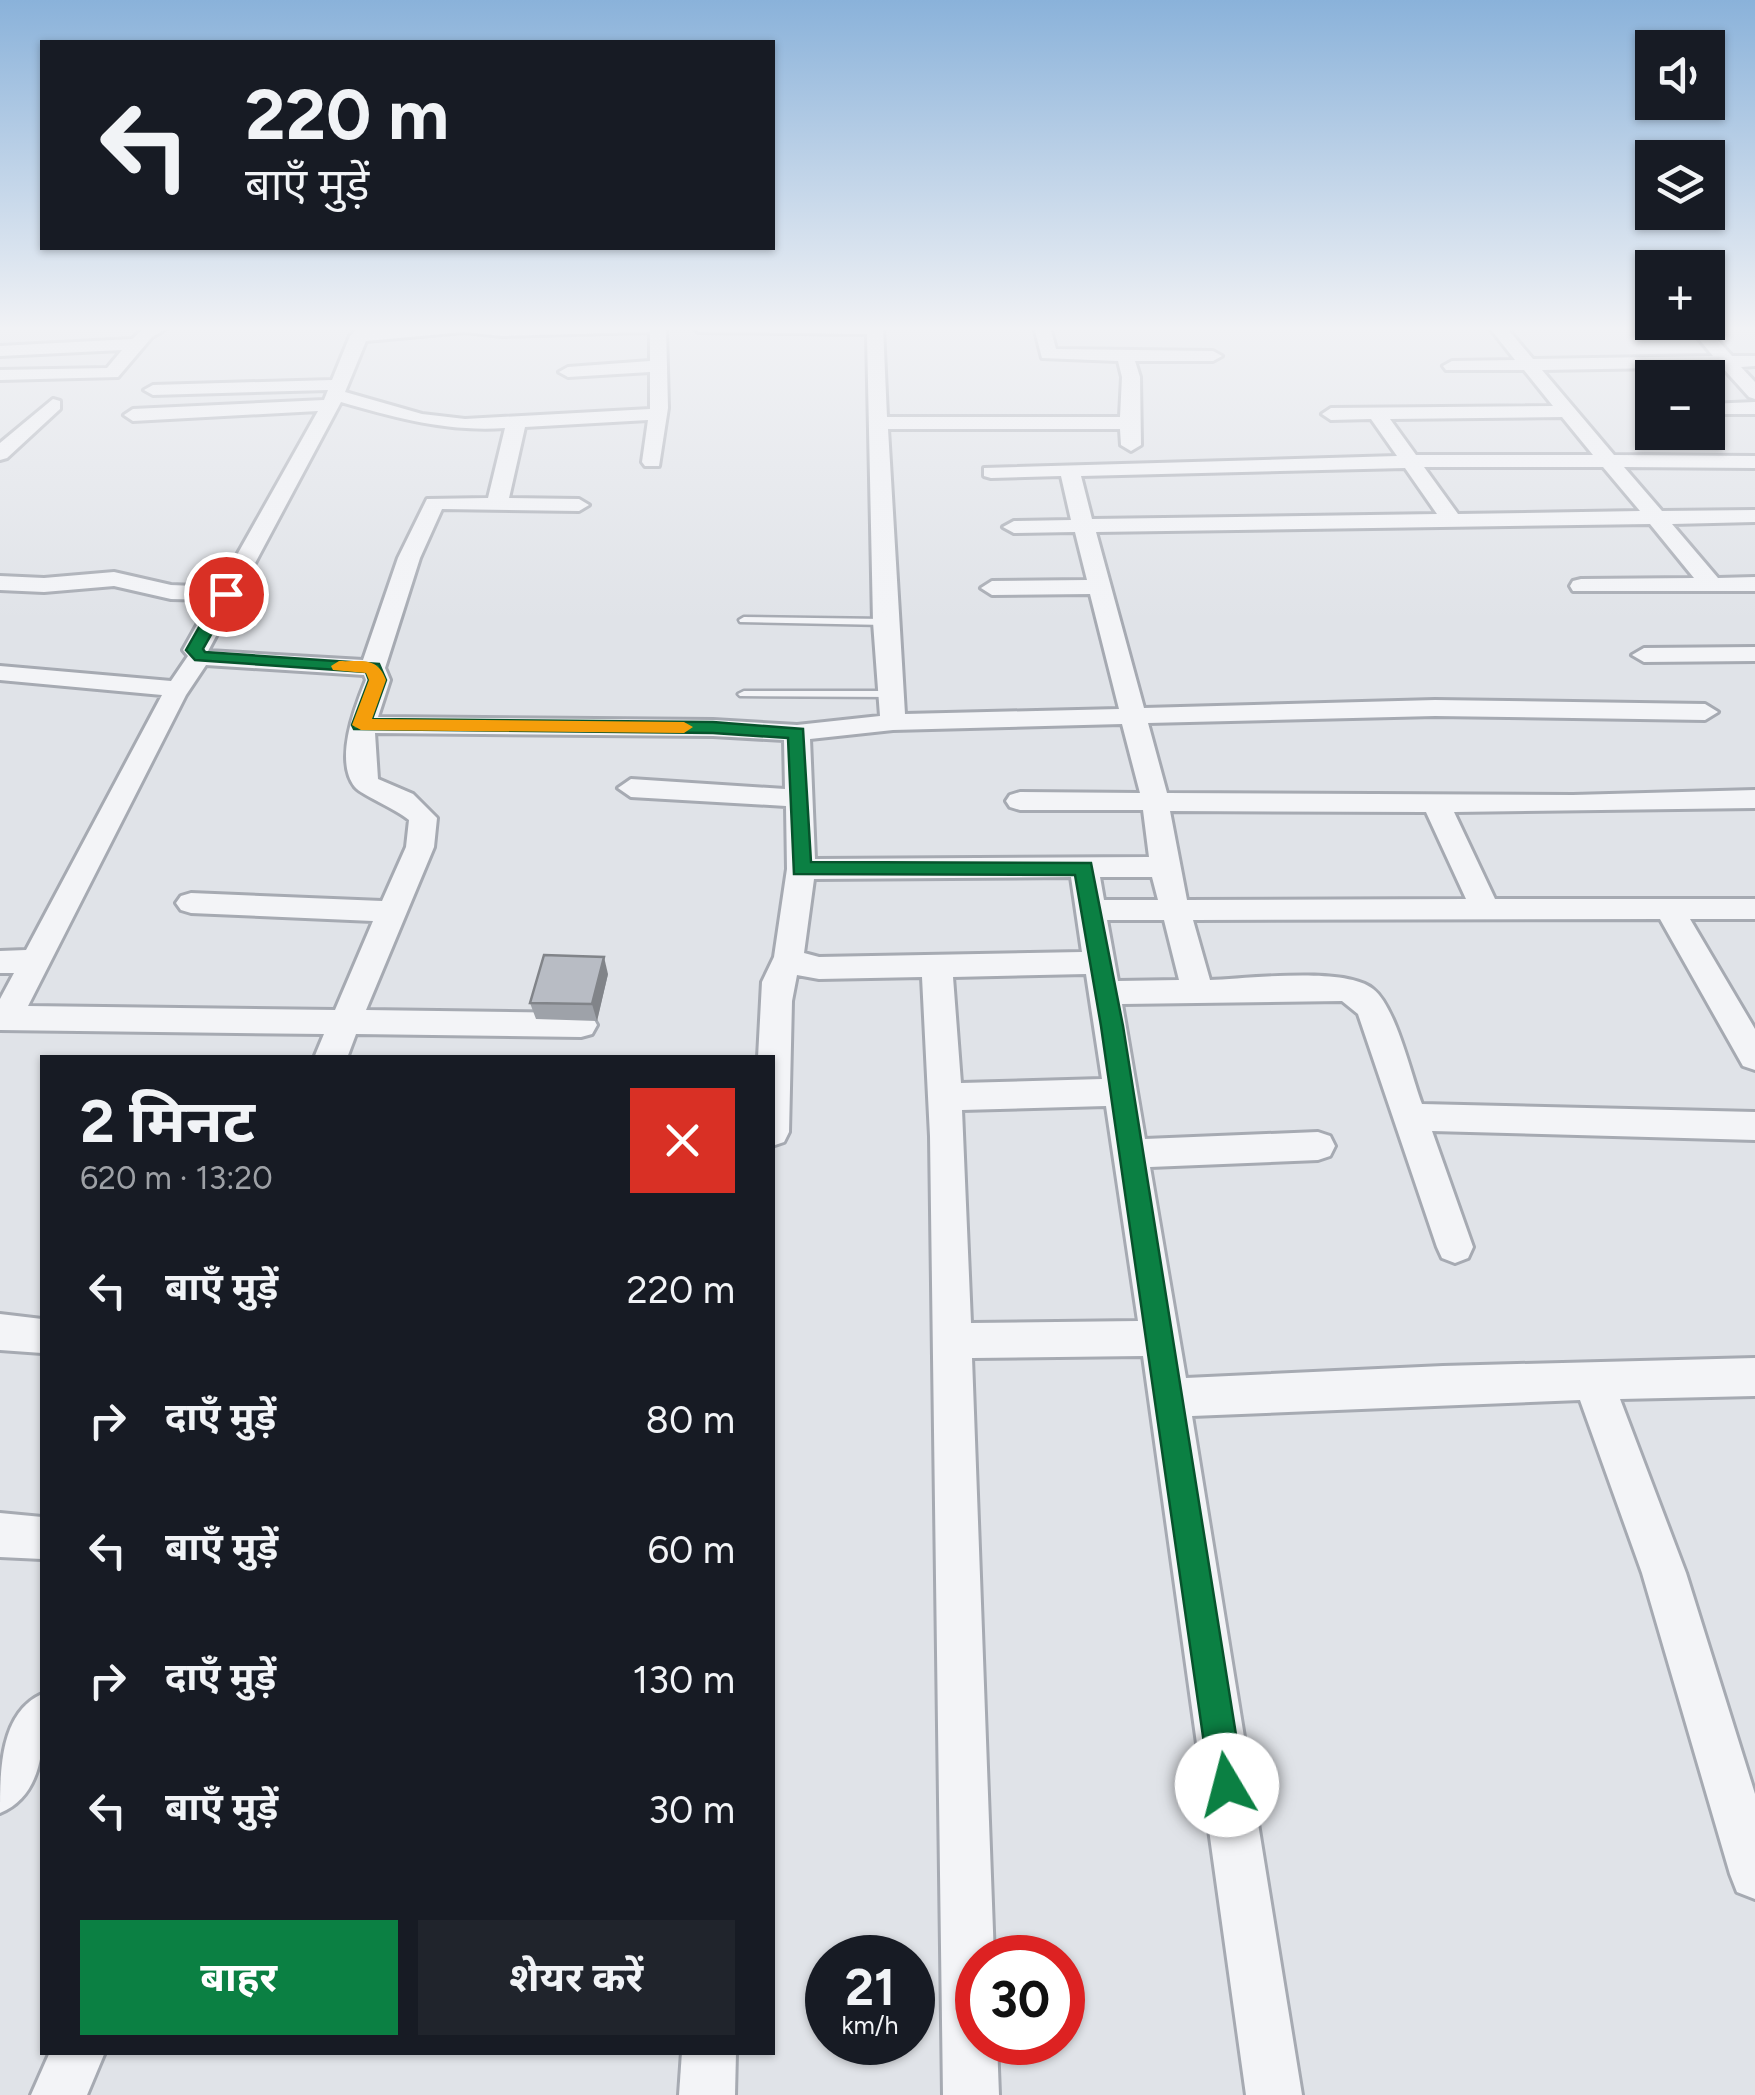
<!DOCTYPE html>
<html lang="hi">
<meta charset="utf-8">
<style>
:root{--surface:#171b24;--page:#20242c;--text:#f1f3f6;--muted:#9ea1a6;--accent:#0b8043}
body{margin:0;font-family:Figtree,"Noto Sans Devanagari",sans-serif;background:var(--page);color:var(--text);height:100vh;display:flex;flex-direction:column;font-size:38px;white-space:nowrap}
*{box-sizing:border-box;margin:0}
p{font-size:32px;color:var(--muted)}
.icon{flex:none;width:55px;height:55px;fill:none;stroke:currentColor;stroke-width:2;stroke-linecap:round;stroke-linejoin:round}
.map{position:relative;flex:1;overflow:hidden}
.panel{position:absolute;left:40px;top:1055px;width:735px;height:1000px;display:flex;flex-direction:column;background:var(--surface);border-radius:0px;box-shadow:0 2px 8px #0004}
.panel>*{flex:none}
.guide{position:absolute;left:40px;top:40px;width:735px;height:210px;border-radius:0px;box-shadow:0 2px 8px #0004;background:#171b24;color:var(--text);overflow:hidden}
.tools{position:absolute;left:1635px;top:30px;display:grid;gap:20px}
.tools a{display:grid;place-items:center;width:90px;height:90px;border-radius:0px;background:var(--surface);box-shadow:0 2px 8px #0004;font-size:50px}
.speed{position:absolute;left:805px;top:1935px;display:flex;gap:20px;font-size:50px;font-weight:700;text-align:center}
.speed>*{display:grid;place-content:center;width:130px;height:130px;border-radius:50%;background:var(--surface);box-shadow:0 2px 8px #0004;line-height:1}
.speed small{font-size:25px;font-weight:400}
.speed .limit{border:15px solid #d22;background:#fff;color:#111}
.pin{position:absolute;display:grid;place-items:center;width:85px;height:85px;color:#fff;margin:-42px;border:5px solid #fff;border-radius:50%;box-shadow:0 2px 10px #0007}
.me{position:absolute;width:110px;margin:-55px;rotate:352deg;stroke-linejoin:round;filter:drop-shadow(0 0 8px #0008)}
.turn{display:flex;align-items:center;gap:35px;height:210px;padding:0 40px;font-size:45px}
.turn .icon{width:130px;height:130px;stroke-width:2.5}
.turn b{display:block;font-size:70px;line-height:85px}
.round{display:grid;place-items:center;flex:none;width:105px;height:105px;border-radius:0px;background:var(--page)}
.overview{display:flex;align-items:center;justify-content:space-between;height:170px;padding:0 40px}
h1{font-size:60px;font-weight:700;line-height:75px}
.cta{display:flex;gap:20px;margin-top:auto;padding:20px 40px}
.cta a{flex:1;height:115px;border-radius:0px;background:var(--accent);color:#fff;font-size:40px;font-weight:700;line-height:115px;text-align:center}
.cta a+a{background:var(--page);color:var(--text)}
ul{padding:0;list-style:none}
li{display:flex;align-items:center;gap:30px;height:130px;padding:0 40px}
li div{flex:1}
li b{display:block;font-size:38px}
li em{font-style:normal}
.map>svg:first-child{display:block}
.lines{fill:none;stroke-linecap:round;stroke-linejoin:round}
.lane-casing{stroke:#a6aab2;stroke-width:5}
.street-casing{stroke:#a6aab2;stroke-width:6}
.lane{fill:#f3f4f7;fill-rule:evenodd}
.street{fill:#f3f4f7;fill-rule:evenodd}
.wall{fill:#9ea2a9}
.shaded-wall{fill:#818489}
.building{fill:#b8bcc4;stroke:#818489;stroke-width:2.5}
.route{fill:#0b8043;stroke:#07532c;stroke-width:2.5}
.slow{fill:#f59e0b}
</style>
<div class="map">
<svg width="1755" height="2095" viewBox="0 0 1755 2095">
<rect width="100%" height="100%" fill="#e0e3e8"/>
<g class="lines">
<defs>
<g id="lane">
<path d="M744,617L885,619L890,622L885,625L740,622L739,620Z"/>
<path d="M744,691H891L897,694L891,697L740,696L738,694Z"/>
</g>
<g id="street">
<path d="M146,327H169L152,337L118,377L0,380V370L107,368L122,350L0,356V346L132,339Z"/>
<path d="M359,327H666L668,408L659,466H645L642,462L648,420L525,427L509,498L579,499L589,505L579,511L442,509L420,558L385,668L390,680L378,717L713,720L797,725L880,716L873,622L867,334L699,332L691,327H883L887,417H1120L1122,377L1118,361L1042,358L1034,327H1050L1056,349L1213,351L1222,356L1213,361H1135L1140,377L1141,445L1131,451L1121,445L1120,429H888L905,714L1119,709L1090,594L992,595L981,588L992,581L1087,580L1075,532L1014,533L1003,527L1014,521L1071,520L1061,476L991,478L984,476V468L1397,456L1371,419L1331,420L1322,414L1331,408L1553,406L1524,370H1446L1443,366L1452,361L1515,360L1489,327H1506L1533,359L1713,356L1689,327H1706L1732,356H1755V366L1741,367L1755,382V399L1749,397L1722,367L1542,370L1614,455L1755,456V468L1624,467L1662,511L1755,510V522L1672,524L1718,578L1755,577V591H1573L1570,586L1573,581L1581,579L1694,578L1650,524L1096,532L1144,708L1435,700L1705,704L1718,712L1705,720L1435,716L1148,723L1167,793L1573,795L1755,790V808L1454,812L1495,899H1755V919H1690L1755,1029V1070L1743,1066L1660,919L1193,920L1210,980C1247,979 1345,966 1373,989C1396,1007 1411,1075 1422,1104L1755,1112V1140L1432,1131L1473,1247L1468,1258L1455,1263L1442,1258L1437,1247L1358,1014L1342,1001L1122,1004L1145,1139L1318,1132L1330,1136L1335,1146L1330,1156L1318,1160L1150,1167L1186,1378L1443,1366L1755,1358V1396L1620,1399L1686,1573L1755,1794V1899L1737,1892L1730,1874L1642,1573L1580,1400L1192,1416L1302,2095H1246L1143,1356L972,1358L994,1958H978V2042H997L999,2095H943L930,1136L922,977L819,979L797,975L792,1001L789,1132L784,1142L772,1146V1058H758L762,982L774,957L787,869L786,806L631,797L618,788L631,779L785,789L784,740L713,736L375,733L378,779L413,794L437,818L434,847L366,1010L581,1013L592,1016L597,1025L592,1034L581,1037L356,1034L347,1058H314L324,1034L0,1030V999L14,973H0V951L26,950L162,695L0,680V666L171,681L188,656L183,650L211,600L171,599L114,586L44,592L0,590V576L44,578L114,572L171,585L219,587L318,411L133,421L124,415L133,409L324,400L328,390L153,395L144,390L153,385L332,380L350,336ZM464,332L502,336L650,332V361L568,367L559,372L568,377L650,372V409L465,419L422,414L345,392L366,341ZM341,402C397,418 447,432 505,428L488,498L427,499L398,558L363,660L208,651ZM1562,417L1593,455H1416L1390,419ZM1424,467H1603L1640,511L1458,514ZM1405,468L1437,514L1092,519L1081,476ZM206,665L364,675L366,680C355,707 334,761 355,787C361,795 395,808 409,820L406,847L382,901L191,893L181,896L176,903L181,910L191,913L373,921L335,1010L28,1006L186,695ZM1122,724L1140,793L1020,792L1010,795L1006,801L1010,807L1020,810H1143L1149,857L815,859L810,739L893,730ZM1170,811L1426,812L1466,899L1187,900ZM1071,877L1082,952L819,957L804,953L814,879ZM1100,877H1152L1158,900H1104ZM1107,920H1164L1179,980L1118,981ZM1086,974L1102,1079L961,1083L953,977ZM1106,1106L1138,1321L971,1323L962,1110Z"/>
<path d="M53,399L60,401V409L7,458L0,460V443Z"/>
<path d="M1755,402V414H1708V404Z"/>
<path d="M1755,647V661L1644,662L1632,655L1644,648Z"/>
<path d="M0,1314L42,1319V1353L0,1350Z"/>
<path d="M0,1513L42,1517V1559L0,1557Z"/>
<path d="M42,1694C45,1736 46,1794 0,1813C0,1770 0,1713 42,1694Z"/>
<path d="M50,2052H105L87,2095H31Z"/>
<path d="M682,2052H736L735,2095H679Z"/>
</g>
</defs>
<use href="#lane" class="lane-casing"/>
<use href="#street" class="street-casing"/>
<use href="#lane" class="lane"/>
<use href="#street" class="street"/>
</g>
<path class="wall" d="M608,974L597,1021L536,1019L530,1003Z"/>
<path class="shaded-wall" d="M604,957L608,974L597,1021L592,1004Z"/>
<path class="building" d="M544,955L604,957L592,1004L530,1003Z"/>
<linearGradient id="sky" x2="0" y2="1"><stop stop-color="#8ab2da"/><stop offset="0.53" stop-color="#f1f2f5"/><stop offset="1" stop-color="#f1f2f5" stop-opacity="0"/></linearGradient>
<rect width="1755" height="620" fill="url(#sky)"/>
<path class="route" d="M226,589L234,594L203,649L205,652L379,664L386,680L372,719L713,722L803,729L811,862L1091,863L1123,1026L1244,1785L1239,1797L1227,1802L1215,1797L1210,1785L1101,1026L1075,875L794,874L788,738L713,733L354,729L352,725L369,680L366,672L195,660L186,650L218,594Z"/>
<path class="slow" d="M339,661C362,662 377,656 386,680L372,719L684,722L693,727L684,733L361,730L352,725L369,680L366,673L333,670L331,666Z"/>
</svg>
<div class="tools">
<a><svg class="icon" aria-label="sound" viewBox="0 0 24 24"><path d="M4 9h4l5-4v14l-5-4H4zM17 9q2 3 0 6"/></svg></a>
<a><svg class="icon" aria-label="layers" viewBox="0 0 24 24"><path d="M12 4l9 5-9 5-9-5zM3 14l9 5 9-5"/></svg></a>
<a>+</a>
<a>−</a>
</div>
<div class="speed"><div>21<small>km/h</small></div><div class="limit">30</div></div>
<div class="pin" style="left:226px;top:594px;background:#d93025"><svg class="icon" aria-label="arrive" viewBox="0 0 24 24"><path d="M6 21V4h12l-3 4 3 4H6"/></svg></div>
<svg class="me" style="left:1227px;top:1785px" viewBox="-20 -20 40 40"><circle r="19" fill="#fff"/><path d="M0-13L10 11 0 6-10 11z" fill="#0b8043"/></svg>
<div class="guide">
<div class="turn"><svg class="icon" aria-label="left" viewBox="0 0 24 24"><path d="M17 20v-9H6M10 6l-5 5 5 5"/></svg><div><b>220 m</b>बाएँ मुड़ें</div></div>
</div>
<section class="panel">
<div class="overview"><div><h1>2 मिनट</h1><p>620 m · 13:20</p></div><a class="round" style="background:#d93025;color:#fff"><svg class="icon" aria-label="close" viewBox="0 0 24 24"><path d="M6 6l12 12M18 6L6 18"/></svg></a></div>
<ul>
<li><svg class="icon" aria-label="left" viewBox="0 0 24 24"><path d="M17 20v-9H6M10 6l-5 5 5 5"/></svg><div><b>बाएँ मुड़ें</b></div><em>220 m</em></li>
<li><svg class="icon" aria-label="right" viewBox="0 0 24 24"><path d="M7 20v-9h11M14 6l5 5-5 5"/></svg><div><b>दाएँ मुड़ें</b></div><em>80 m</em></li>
<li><svg class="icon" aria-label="left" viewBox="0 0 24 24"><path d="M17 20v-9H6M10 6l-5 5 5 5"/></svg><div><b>बाएँ मुड़ें</b></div><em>60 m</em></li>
<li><svg class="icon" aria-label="right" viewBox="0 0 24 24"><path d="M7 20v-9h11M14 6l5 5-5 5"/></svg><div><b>दाएँ मुड़ें</b></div><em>130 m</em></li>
<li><svg class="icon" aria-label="left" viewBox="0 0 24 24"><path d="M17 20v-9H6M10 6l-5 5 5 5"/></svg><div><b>बाएँ मुड़ें</b></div><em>30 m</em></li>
</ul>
<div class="cta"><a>बाहर</a><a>शेयर करें</a></div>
</section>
</div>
